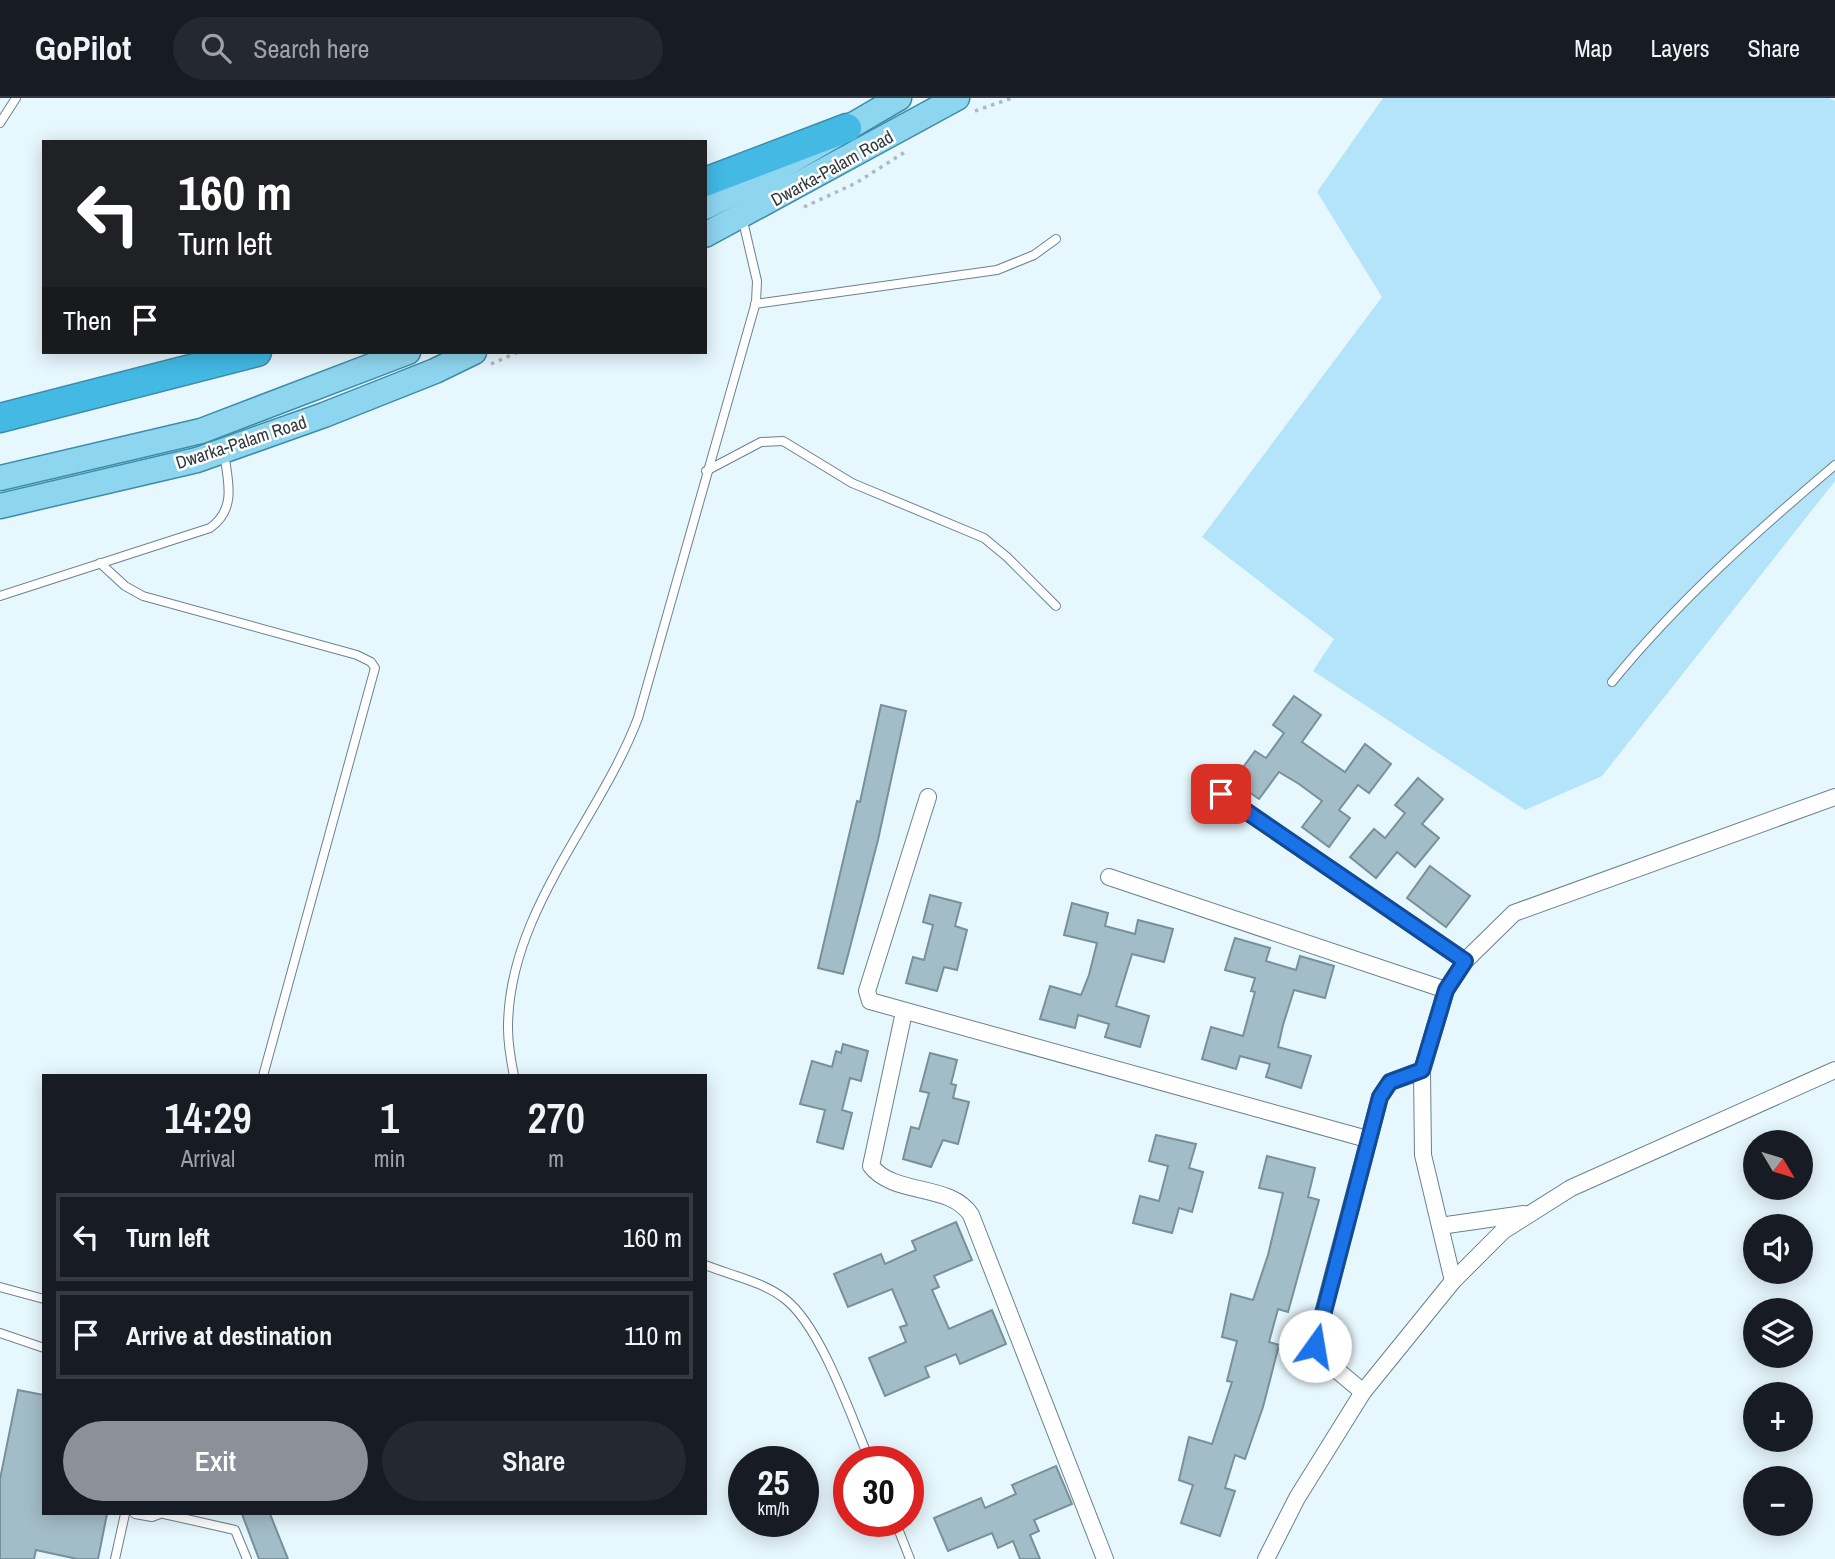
<!DOCTYPE html>
<meta charset="utf-8">
<style>
:root{--surface:#171b24;--page:#242831;--text:#f1f3f6;--muted:#9ea1a6;--line:#363941;--accent:#8c9099}
body{margin:0;font-family:"Archivo Narrow",sans-serif;background:var(--page);color:var(--text);height:100vh;display:flex;flex-direction:column;font-size:26px;white-space:nowrap}
*{box-sizing:border-box;margin:0}
p{font-size:23px;color:var(--muted)}
.icon{flex:none;width:38px;height:38px;fill:none;stroke:currentColor;stroke-width:2;stroke-linecap:round;stroke-linejoin:round}
.map{position:relative;flex:1;overflow:hidden}
.drawer{position:absolute;left:42px;top:976px;width:665px;height:441px;display:flex;flex-direction:column;background:var(--surface);border-radius:0px;box-shadow:0 4px 18px #0003}
.drawer>*{flex:none}
.guide{position:absolute;left:42px;top:42px;width:665px;height:214px;border-radius:0px;box-shadow:0 4px 18px #0003;background:#202124;color:#fff;overflow:hidden}
.needle{width:46px;rotate:128deg}
.buttons{position:absolute;left:1743px;top:1032px;display:grid;gap:14px}
.buttons a{display:grid;place-items:center;width:70px;height:70px;border-radius:50%;background:var(--surface);box-shadow:0 4px 18px #0003;font-size:35px}
.speed{position:absolute;left:728px;top:1348px;display:flex;gap:14px;font-size:35px;font-weight:700;text-align:center}
.speed>*{display:grid;place-content:center;width:91px;height:91px;border-radius:50%;background:var(--surface);box-shadow:0 4px 18px #0003;line-height:1}
.speed small{font-size:18px;font-weight:400}
.speed .limit{border:10px solid #d22;background:#fff;color:#111}
.pin{position:absolute;display:grid;place-items:center;width:60px;height:60px;color:#fff;margin:-30px;border-radius:14px;box-shadow:0 4px 10px #0006}
.me{position:absolute;width:77px;margin:-38px;rotate:13deg;stroke-linejoin:round;filter:drop-shadow(0 0 5px #0008)}
.turn{display:flex;align-items:center;gap:24px;height:147px;padding:0 21px;font-size:32px}
.turn .icon{width:91px;height:91px;stroke-width:2.5}
.turn b{display:block;font-size:49px;line-height:60px}
.then{display:flex;align-items:center;height:66px;padding:0 21px;background:#0003;gap:14px;font-size:26px}
.eta{display:flex;justify-content:space-evenly;align-items:center;height:119px;text-align:center}
.eta b{font-size:42px;font-weight:600;line-height:49px}
.cta{display:flex;gap:14px;margin-top:auto;padding:14px 21px}
.cta a{flex:1;height:80px;border-radius:42px;background:var(--accent);color:#fff;font-size:28px;font-weight:600;line-height:80px;text-align:center}
.cta a+a{background:var(--page);color:var(--text)}
ul{padding:0;list-style:none}
li{display:flex;align-items:center;gap:21px;height:88px;margin:0 14px 10px;padding:0 7px;border:4px solid var(--line);border-radius:0px}
li div{flex:1}
li b{display:block;font-size:26px}
li em{font-style:normal}
header{display:flex;align-items:center;gap:42px;box-sizing:border-box;height:98px;padding:0 35px;background:var(--surface);border-bottom:2px solid var(--line)}
header strong{font-size:33px}
nav{display:flex;gap:38px;margin-inline-start:auto;font-size:24px}
.search{width:490px;height:63px;background:var(--page);display:flex;align-items:center;gap:18px;box-sizing:border-box;padding:0 24px;border-radius:38px;color:var(--muted);font-size:26px}
.map>svg:first-child{display:block}
.green{fill:#b3e4f9}
.building{fill:#a3bdc8;stroke:#78909b;stroke-width:2}
.lines{fill:none;stroke-linecap:round;stroke-linejoin:round}
.lane-casing{stroke:#6a828d;stroke-width:10}
.street-casing{stroke:#6a828d;stroke-width:18}
.primary-casing{stroke:#3c8daa;stroke-width:27}
.highway-casing{stroke:#3c8daa;stroke-width:31}
.path{stroke:#acbac1;stroke-width:3.5;stroke-dasharray:3.5 5;stroke-linecap:butt}
.lane{stroke:#fff;stroke-width:8}
.street{stroke:#fff;stroke-width:16}
.primary{stroke:#8ed5ef;stroke-width:24}
.highway{stroke:#43b9e4;stroke-width:28}
.route-casing{stroke:#114b97;stroke-width:18}
.route{stroke:#1a73e8;stroke-width:12}
.labels{text-anchor:middle;dominant-baseline:central;stroke-width:5;stroke-linejoin:round;paint-order:stroke}
.street-label{font-size:18px;fill:#303a3f;stroke:#fff}
</style>
<header>
<strong>GoPilot</strong>
<div class="search"><svg class="icon" aria-label="search" viewBox="0 0 24 24"><circle cx="10" cy="10" r="6"/><path d="M15 15l6 6"/></svg>Search here</div>
<nav><a>Map</a><a>Layers</a><a>Share</a></nav>
</header>
<div class="map">
<svg width="1835" height="1461" viewBox="0 0 1835 1461">
<rect width="100%" height="100%" fill="#e7f7fe"/>
<path class="green" d="M1383,0H1829L1835,3V383L1602,678L1525,712L1313,573L1334,541L1202,439L1382,199L1317,94Z"/>
<g class="building">
<path d="M1294,598L1321,617L1302,644L1326,661L1345,674L1365,646L1391,666L1369,695L1358,687L1339,712L1350,720L1329,749L1302,729L1322,703L1299,686L1279,674L1259,701L1233,683L1255,653L1266,660L1284,635L1273,627Z"/>
<path d="M881,607L906,613L878,742L843,876L818,870L857,703L860,704Z"/>
<path d="M1418,680L1443,701L1422,726L1439,740L1415,769L1397,754L1376,780L1350,759L1374,731L1385,740L1405,715L1395,707Z"/>
<path d="M1430,768L1470,798L1446,829L1407,800Z"/>
<path d="M930,797L961,805L955,828L967,832L957,872L944,869L937,893L906,885L913,859L924,862L933,827L923,824Z"/>
<path d="M1072,805L1108,815L1105,828L1135,836L1138,822L1173,831L1164,864L1132,856L1116,908L1149,918L1140,949L1105,939L1109,926L1078,917L1075,930L1040,921L1050,888L1081,897L1089,877L1097,845L1064,837Z"/>
<path d="M1235,840L1270,850L1266,863L1296,872L1300,858L1334,868L1325,900L1294,892L1283,927L1278,949L1311,958L1301,990L1266,979L1270,966L1240,958L1236,971L1202,961L1211,929L1243,938L1255,894L1251,893L1255,880L1225,872Z"/>
<path d="M843,946L868,953L861,983L850,980L842,1012L852,1015L843,1051L817,1044L825,1012L800,1006L812,963L832,969L836,953L841,955Z"/>
<path d="M930,955L957,962L951,986L956,987L953,1000L969,1004L958,1046L943,1042L931,1069L903,1061L911,1029L919,1031L929,995L920,993Z"/>
<path d="M1156,1037L1196,1046L1189,1070L1203,1074L1192,1114L1179,1110L1172,1135L1133,1125L1140,1098L1159,1103L1168,1068L1149,1063Z"/>
<path d="M1267,1058L1315,1070L1308,1099L1319,1102L1288,1214L1278,1211L1269,1244L1279,1247L1263,1309L1245,1361L1235,1357L1225,1390L1235,1393L1220,1438L1181,1425L1193,1387L1179,1382L1189,1339L1212,1346L1232,1284L1227,1283L1237,1243L1222,1239L1231,1196L1253,1202L1268,1157L1283,1095L1259,1090Z"/>
<path d="M956,1124L972,1162L934,1178L939,1189L932,1192L949,1231L992,1212L1006,1246L960,1266L956,1256L925,1269L929,1279L885,1298L869,1260L906,1244L900,1229L907,1227L892,1191L848,1209L834,1176L881,1156L885,1166L916,1152L912,1143Z"/>
<path d="M18,1292L44,1297V1416H107L98,1461H77L36,1452L34,1461H0V1381Z"/>
<path d="M1056,1368L1072,1406L1034,1422L1039,1433L1030,1437L1040,1461H1020L1013,1443L998,1450L992,1435L948,1453L934,1420L981,1400L985,1410L1016,1396L1012,1387Z"/>
<path d="M242,1416H270L288,1461H259Z"/>
</g>
<g class="lines">
<defs>
<g id="lane">
<path d="M0,25L16,0"/>
<path d="M755,206L997,172L1034,157L1056,141"/>
<path d="M706,373L761,344L783,343L852,385L984,440L1007,459L1056,508"/>
<path d="M100,465L125,488L143,498L357,557L371,564L375,570L263,978"/>
<path d="M0,498L210,430C237,411 228,383 224,355"/>
<path d="M1612,584C1677,504 1756,434 1835,367"/>
<path d="M514,978C511,963 508,946 508,930C508,814 599,723 638,620L756,204L757,183L742,119"/>
<path d="M705,1167C730,1177 764,1184 785,1201C822,1230 851,1319 870,1363"/>
<path d="M0,1189L44,1201"/>
<path d="M0,1235L44,1250"/>
<path d="M135,1416L152,1419L160,1416"/>
<path d="M164,1416L235,1432L247,1461"/>
<path d="M895,1423L910,1461"/>
<path d="M115,1461L125,1416"/>
</g>
<g id="street">
<path d="M1221,696L1465,863"/>
<path d="M928,699L867,893L870,903L1367,1041"/>
<path d="M1109,779L1446,892"/>
<path d="M904,914L871,1068C894,1098 951,1085 971,1117L1105,1461"/>
<path d="M1440,1128L1524,1116"/>
<path d="M1453,1183L1423,1057L1422,973L1446,892L1465,863L1514,815L1835,699"/>
<path d="M1363,1294L1320,1258L1315,1245L1380,999L1390,984L1422,973"/>
<path d="M1266,1461L1297,1400L1363,1294L1453,1183L1503,1133L1571,1090L1835,972"/>
</g>
<g id="primary">
<path d="M705,109L755,84L899,0"/>
<path d="M705,137L957,0"/>
<path d="M0,380L201,333L408,254"/>
<path d="M0,408L197,362L324,317L435,273L474,254"/>
</g>
<g id="highway">
<path d="M705,84L847,30"/>
<path d="M0,320L257,254"/>
</g>
</defs>
<use href="#lane" class="lane-casing"/>
<use href="#street" class="street-casing"/>
<use href="#primary" class="primary-casing"/>
<use href="#highway" class="highway-casing"/>
<g class="path">
<path d="M975,13L1012,0"/>
<path d="M804,109L856,85L905,54"/>
<path d="M491,266L518,254"/>
</g>
<use href="#lane" class="lane"/>
<use href="#street" class="street"/>
<use href="#primary" class="primary"/>
<use href="#highway" class="highway"/>
</g>
<g class="lines">
<defs>
<path id="route" d="M1221,696L1465,863L1446,892L1422,972L1390,984L1380,999L1315,1248"/>
</defs>
<use href="#route" class="route-casing"/>
<use href="#route" class="route"/>
</g>
<g class="labels">
<g class="street-label">
<text transform="translate(832 70) rotate(-29)">Dwarka-Palam Road</text>
<text transform="translate(241 344) rotate(-18)">Dwarka-Palam Road</text>
</g>
</g>
</svg>
<div class="buttons">
<a><svg class="needle" viewBox="-14 -14 28 28"><path d="M0-13l5 13h-10z" fill="#e53935"/><path d="M0 13l5-13h-10z" fill="#9ea1a6"/></svg></a>
<a><svg class="icon" aria-label="sound" viewBox="0 0 24 24"><path d="M4 9h4l5-4v14l-5-4H4zM17 9q2 3 0 6"/></svg></a>
<a><svg class="icon" aria-label="layers" viewBox="0 0 24 24"><path d="M12 4l9 5-9 5-9-5zM3 14l9 5 9-5"/></svg></a>
<a>+</a>
<a>−</a>
</div>
<div class="speed"><div>25<small>km/h</small></div><div class="limit">30</div></div>
<div class="pin" style="left:1221px;top:696px;background:#d93025"><svg class="icon" aria-label="arrive" viewBox="0 0 24 24"><path d="M6 21V4h12l-3 4 3 4H6"/></svg></div>
<svg class="me" style="left:1315px;top:1248px" viewBox="-20 -20 40 40"><circle r="19" fill="#fff"/><path d="M0-13L10 11 0 6-10 11z" fill="#1a73e8"/></svg>
<div class="guide">
<div class="turn"><svg class="icon" aria-label="left" viewBox="0 0 24 24"><path d="M17 20v-9H6M10 6l-5 5 5 5"/></svg><div><b>160 m</b>Turn left</div></div>
<div class="then">Then<svg class="icon" aria-label="arrive" viewBox="0 0 24 24"><path d="M6 21V4h12l-3 4 3 4H6"/></svg></div>
</div>
<section class="drawer">
<div class="eta">
<div><b>14:29</b><p>Arrival</p></div>
<div><b>1</b><p>min</p></div>
<div><b>270</b><p>m</p></div>
</div>
<ul>
<li><svg class="icon" aria-label="left" viewBox="0 0 24 24"><path d="M17 20v-9H6M10 6l-5 5 5 5"/></svg><div><b>Turn left</b></div><em>160 m</em></li>
<li><svg class="icon" aria-label="arrive" viewBox="0 0 24 24"><path d="M6 21V4h12l-3 4 3 4H6"/></svg><div><b>Arrive at destination</b></div><em>110 m</em></li>
</ul>
<div class="cta"><a>Exit</a><a>Share</a></div>
</section>
</div>
